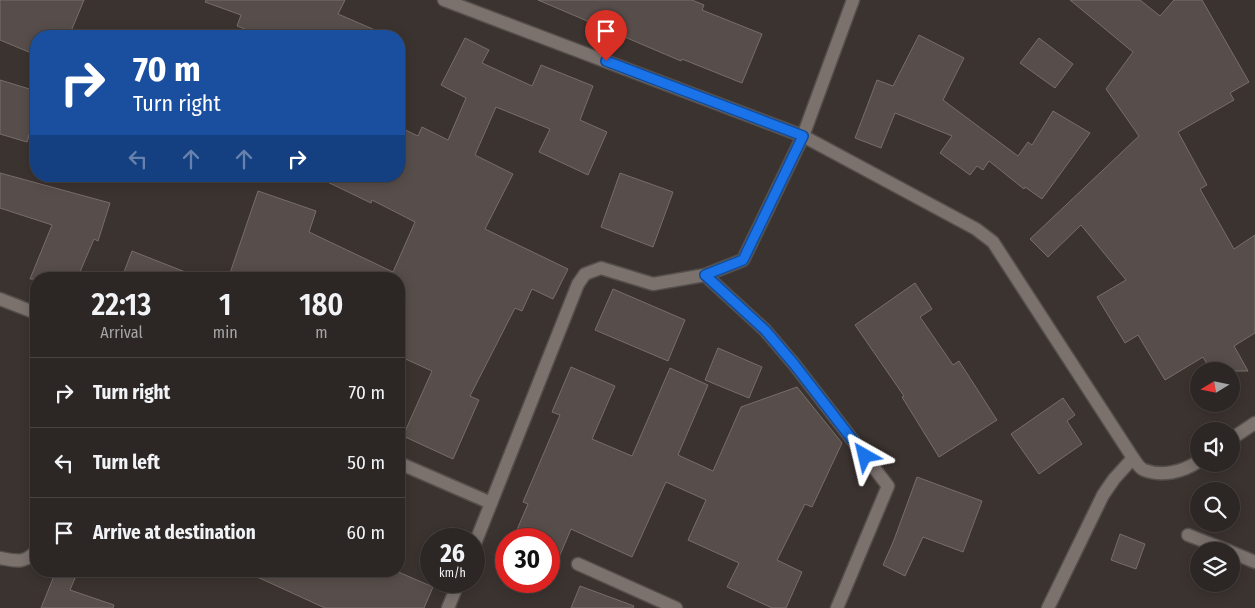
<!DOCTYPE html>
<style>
:root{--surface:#2c2624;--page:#342e2c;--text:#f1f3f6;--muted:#a6a5a6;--line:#484341}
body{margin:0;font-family:"Fira Sans Condensed",sans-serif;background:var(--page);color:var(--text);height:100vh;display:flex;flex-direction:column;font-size:19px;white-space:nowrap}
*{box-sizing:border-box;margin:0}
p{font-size:16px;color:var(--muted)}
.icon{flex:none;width:28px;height:28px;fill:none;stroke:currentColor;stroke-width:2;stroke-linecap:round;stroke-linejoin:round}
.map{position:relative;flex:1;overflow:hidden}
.side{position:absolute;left:30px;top:272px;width:375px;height:305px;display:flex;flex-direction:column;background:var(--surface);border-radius:20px;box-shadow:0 2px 12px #0003,0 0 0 1px var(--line)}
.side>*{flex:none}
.banner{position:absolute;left:30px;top:30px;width:375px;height:152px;border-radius:20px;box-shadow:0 2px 12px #0003,0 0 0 1px var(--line);background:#1a4fa0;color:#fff;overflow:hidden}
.needle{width:32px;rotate:260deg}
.fabs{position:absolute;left:1190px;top:362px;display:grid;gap:10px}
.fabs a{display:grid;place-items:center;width:50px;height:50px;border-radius:50%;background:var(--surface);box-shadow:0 2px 12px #0003,0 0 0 1px var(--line);font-size:25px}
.speed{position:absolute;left:420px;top:528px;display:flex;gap:10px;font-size:25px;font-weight:700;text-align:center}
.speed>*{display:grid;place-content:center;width:65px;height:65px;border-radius:50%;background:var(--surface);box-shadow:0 2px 12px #0003,0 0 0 1px var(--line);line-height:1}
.speed small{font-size:12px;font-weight:400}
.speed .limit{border:8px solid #d22;background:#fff;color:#111}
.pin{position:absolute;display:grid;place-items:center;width:42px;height:42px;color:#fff;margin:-51px -21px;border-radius:50% 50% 50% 0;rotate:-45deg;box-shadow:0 0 5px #0007}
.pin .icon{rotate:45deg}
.me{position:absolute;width:55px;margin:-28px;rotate:323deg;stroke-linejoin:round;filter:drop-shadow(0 0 4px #0008)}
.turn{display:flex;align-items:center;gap:18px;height:105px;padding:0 20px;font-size:22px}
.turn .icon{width:65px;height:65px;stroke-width:2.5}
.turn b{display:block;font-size:35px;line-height:42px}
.lanes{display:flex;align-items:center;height:48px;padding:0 20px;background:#0003;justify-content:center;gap:25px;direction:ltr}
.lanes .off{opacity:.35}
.eta{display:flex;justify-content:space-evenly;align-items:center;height:85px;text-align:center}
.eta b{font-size:30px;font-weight:600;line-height:35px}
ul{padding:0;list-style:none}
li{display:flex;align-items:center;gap:15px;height:70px;padding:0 20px;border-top:1px solid var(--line)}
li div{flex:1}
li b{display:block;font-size:19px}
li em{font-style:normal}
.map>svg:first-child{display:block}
.building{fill:#574e4b;stroke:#776e6a}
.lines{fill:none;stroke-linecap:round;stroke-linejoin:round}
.lane-casing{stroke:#554f4c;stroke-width:15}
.street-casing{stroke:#554f4c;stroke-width:15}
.lane{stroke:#7b726e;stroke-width:12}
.street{stroke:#7b726e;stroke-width:12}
.route-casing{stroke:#114b97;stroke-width:12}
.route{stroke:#1a73e8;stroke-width:9}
</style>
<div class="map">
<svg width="1255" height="608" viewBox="0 0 1255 608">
<rect width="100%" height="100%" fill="#3b3330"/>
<g class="building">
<path d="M0,0H84L69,36H36V55L0,40Z"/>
<path d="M206,0H345L338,14L389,36H262L237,26L241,15L205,2Z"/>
<path d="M538,0H692L704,5L702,10L762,34L742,83L682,59L681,61Z"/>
<path d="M1070,0H1140L1160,16L1174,0H1202L1249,82L1230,93L1234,100L1178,132L1207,185L1200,189L1234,249L1255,235V333L1234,346L1248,371H1211L1203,357L1165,380L1138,335L1125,343L1097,297L1126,280L1081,225L1048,257L1030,239L1139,136L1106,89L1133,52Z"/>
<path d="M919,35L964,58L943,100L1018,156L1028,142L1032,145L1053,111L1090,133L1042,199L1025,187L1024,189L989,161L983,170L977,166L970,175L940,153L952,136L895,113L881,148L855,138L877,80L893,86Z"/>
<path d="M465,38L489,50L482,63L532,86L541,65L593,86L580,120L607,132L588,175L539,152L550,129L496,107L475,155L513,174L485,229L568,269L553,299L532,289L522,311L515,308L470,396L479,400L453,459L403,436L432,371L399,356V279H228L258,191L316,211L309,232L393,272L415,222L372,200L371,203L315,176H399V127L418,136L422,127L448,140L466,98L441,85Z"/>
<path d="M1039,38L1073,64L1055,88L1020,63Z"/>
<path d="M0,80L36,91V111L27,142L0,134Z"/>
<path d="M0,173L110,203L98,241L94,239L77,279H30L52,225L0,208Z"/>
<path d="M620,173L673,192L653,247L601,227Z"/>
<path d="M132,251L198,277V279H127L129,274L124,272Z"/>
<path d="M915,283L932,309L920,317L953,365L959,361L997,420L939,457L902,397L904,396L855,325Z"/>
<path d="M613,289L685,320L668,361L595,330Z"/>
<path d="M718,348L762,367L749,398L705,380Z"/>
<path d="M571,367L615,386L592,439L632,456L670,368L708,385L678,455L713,471L741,407L797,387L842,443L812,507L805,504L777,560L802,572L786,608H772L727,587L739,563L688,540L706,500L666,482L632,557L571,529L549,581V539H513L528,504L523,502L560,415L552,412Z"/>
<path d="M1063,398L1075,415L1067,421L1082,444L1039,474L1011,434Z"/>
<path d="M917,477L982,501L963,552L923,537L905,576L883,565L894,540Z"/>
<path d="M1120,534L1145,544L1136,569L1111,560Z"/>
<path d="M56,571H78L70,590L114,605L113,608H41Z"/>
<path d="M244,571H396L433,587L424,608H325Z"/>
<path d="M580,586L634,606L633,608H571Z"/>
</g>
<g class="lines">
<defs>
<g id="lane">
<path d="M1188,535L1229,551"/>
<path d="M1231,552L1255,562"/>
<path d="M0,558C16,561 24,564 36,551"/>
</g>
<g id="street">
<path d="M444,0L803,136L976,229L993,242L1133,458C1136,462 1139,468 1144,470C1162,477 1183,472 1199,461"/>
<path d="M705,275L765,330L794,364L888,486L837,608"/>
<path d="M0,299L36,313"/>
<path d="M1231,439L1255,423"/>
<path d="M399,463L491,503"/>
<path d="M474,546L578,284L585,274L601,268L653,284L705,275L743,260L803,136L853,0"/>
<path d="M578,564L676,608"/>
<path d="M448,608L459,581"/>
<path d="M1048,608L1103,495L1114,479L1133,458"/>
</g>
</defs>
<use href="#lane" class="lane-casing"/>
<use href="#street" class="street-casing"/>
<use href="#lane" class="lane"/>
<use href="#street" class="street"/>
</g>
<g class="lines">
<defs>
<path id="route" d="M606,61L803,136L743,260L705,275L765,330L794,364L865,456"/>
</defs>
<use href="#route" class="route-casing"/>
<use href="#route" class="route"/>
</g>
</svg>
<div class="fabs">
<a><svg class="needle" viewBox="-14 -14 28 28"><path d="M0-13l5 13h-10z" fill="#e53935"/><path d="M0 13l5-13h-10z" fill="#a6a5a6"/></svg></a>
<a><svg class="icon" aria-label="sound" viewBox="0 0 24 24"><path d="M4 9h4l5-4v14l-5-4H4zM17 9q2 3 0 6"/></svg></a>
<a><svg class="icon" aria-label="search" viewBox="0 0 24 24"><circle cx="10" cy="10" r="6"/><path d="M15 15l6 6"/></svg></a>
<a><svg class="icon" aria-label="layers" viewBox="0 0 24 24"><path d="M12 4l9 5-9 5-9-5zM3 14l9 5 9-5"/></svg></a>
</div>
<div class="speed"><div>26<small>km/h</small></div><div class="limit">30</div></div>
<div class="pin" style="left:606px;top:61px;background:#d93025"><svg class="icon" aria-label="arrive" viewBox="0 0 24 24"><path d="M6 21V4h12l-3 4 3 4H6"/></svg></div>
<svg class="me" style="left:865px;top:456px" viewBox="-20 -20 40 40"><path d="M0-17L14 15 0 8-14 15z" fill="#1a73e8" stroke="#fff" stroke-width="4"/></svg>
<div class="banner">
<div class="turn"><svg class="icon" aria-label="right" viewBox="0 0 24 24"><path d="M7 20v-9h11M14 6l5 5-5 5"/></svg><div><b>70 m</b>Turn right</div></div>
<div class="lanes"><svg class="icon off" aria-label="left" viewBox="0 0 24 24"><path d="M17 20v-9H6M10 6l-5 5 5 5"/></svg><svg class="icon off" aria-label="ahead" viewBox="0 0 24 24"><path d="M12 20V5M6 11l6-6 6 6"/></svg><svg class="icon off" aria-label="ahead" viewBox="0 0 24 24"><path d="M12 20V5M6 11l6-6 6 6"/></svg><svg class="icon" aria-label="right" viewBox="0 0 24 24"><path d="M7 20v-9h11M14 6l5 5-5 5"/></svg></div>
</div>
<section class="side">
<div class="eta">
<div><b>22:13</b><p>Arrival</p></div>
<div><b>1</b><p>min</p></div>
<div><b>180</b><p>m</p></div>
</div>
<ul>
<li><svg class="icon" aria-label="right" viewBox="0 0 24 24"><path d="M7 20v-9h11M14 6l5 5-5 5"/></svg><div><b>Turn right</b></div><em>70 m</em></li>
<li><svg class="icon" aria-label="left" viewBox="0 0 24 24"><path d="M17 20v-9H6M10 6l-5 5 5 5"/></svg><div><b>Turn left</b></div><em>50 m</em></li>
<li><svg class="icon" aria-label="arrive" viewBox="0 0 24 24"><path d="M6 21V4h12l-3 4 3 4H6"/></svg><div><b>Arrive at destination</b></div><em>60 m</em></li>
</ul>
</section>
</div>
